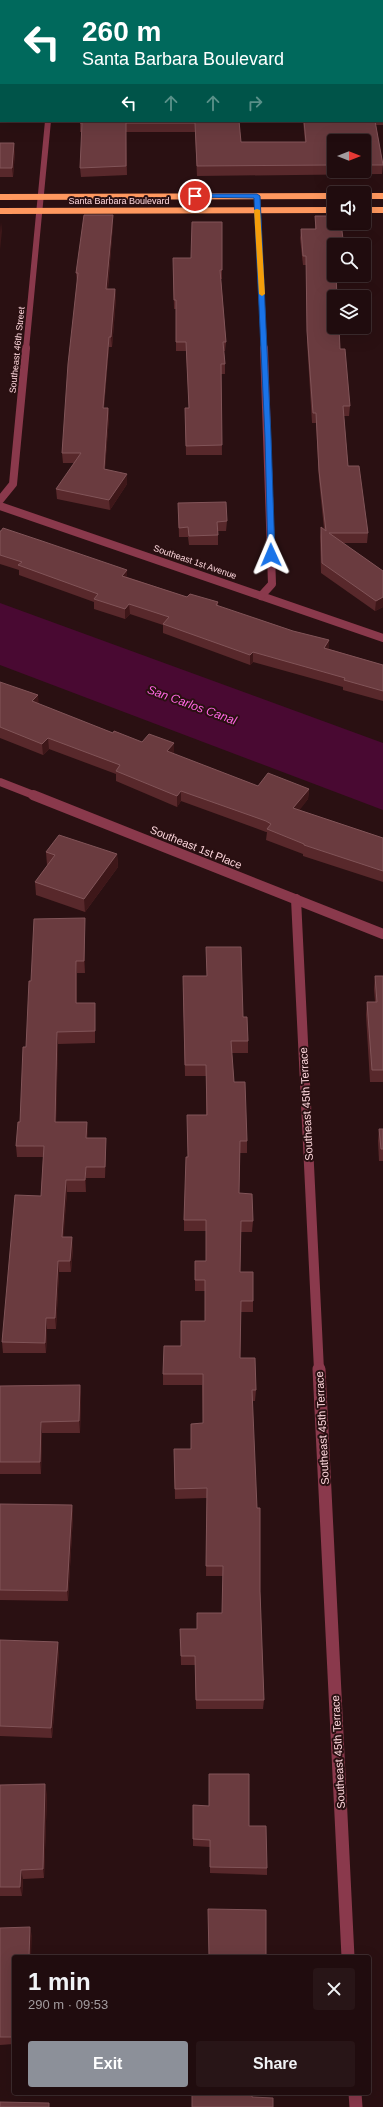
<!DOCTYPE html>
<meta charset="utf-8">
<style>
:root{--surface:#200c0e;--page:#281517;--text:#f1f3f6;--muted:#a29b9e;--line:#3d2c2e;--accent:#8c9099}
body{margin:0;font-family:Arial,sans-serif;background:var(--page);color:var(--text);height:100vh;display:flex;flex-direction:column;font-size:15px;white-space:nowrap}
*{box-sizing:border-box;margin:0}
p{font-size:13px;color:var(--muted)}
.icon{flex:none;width:22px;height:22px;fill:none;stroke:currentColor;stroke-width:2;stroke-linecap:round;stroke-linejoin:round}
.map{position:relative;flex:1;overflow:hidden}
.drawer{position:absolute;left:12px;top:1955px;width:359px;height:140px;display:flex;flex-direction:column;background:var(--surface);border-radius:4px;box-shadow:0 4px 16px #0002,0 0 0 1px var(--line)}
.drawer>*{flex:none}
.banner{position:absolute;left:0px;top:0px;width:383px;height:122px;box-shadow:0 4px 16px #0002,0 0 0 1px var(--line);background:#00695c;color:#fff;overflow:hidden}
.needle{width:26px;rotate:90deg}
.buttons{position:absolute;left:327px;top:134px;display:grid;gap:8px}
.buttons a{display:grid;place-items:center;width:44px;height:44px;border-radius:4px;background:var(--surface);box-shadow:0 4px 16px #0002,0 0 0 1px var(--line);font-size:20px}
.pin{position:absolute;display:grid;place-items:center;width:34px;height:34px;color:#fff;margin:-17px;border:2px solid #fff;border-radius:50%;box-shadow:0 1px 4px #0007}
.me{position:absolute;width:44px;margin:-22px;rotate:359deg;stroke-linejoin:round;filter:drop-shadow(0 0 3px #0008)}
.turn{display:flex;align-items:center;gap:14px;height:84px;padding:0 16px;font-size:18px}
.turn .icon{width:52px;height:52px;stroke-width:2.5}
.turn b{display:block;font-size:28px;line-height:34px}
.lanes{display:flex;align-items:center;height:38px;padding:0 16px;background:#0003;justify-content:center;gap:20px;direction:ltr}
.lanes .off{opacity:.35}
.round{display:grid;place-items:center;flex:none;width:42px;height:42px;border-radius:4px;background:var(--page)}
.head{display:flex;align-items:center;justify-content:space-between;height:68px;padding:0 16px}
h1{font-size:24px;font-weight:700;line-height:30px}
.action{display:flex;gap:8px;margin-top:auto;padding:8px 16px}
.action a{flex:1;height:46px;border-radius:4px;background:var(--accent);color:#fff;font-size:16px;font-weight:700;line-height:46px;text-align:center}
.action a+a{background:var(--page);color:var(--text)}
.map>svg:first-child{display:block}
.water{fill:#490932}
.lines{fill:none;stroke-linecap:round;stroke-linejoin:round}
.minor-far3{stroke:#8a394c;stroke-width:6}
.minor-far2{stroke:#8a394c;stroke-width:8}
.minor-far1{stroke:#8a394c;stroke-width:10}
.minor{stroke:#8a394c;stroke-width:13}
.major{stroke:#ff985f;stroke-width:6}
.wall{fill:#58282b;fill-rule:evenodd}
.shaded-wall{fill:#3e1719}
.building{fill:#6a3b3f;stroke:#815458}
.route{fill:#1a73e8;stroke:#114b97}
.slow{fill:#f59e0b}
.labels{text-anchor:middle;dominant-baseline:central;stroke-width:4;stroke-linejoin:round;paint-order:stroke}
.far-street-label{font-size:9px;fill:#ffd8de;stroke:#2a1012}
.street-label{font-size:11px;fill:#ffd8de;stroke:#2a1012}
.water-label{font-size:12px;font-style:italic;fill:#ff66e2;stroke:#2a1012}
</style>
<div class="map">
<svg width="383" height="2107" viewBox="0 0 383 2107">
<rect width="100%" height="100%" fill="#2a1012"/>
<path class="water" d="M0,603L383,743V810L0,665Z"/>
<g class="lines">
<g class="minor-far3">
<path d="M257,196L264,349"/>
<path d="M26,349L48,121"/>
</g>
<g class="minor-far2">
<path d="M0,500L13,484L26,348"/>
<path d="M0,506L383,638"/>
<path d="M261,596L272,584L264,348"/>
<path d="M0,782L36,796"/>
</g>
<g class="minor-far1">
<path d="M33,795L383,934"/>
<path d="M296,899L319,1370"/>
</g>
<g class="minor">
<path d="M319,1369L348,1957"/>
<path d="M355,2093L356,2107"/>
</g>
<g class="major">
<path d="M364,196H383"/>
<path d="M0,197L334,196"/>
<path d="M364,210H383"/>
<path d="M0,211L334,210"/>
</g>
</g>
<g class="wall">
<path d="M383,0V125H376L383,165L382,174L197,176L195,132H126L127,175L81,177L80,168L82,132H80V121H239L241,142H305L303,121H382V1ZM334,141H364V171H334Z"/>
<rect x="0" y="9" width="1" height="72"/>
<path d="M0,143L15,152L13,177H0Z"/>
<path d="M315,216L343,239V245H334L340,349L350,406L349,416H344L348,466L368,533L367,543H343L383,571V607L375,611L321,573L320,537L321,527L324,529L319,480L316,423H312L307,341L306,265H303L300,238L301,229H315Z"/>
<path d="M113,224L108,289H115L116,298L112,347H109L104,408H108L109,417L105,469L127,484L110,510L57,499L56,489L75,463H63L62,453L77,282L76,273Z"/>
<path d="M173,268L222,270V279H221L226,342L225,351H224L225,364V374H221L222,455H186L185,408H189L186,351H176V309H174Z"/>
<path d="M178,503L227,521L226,531H218V545H189L188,537H179Z"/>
<path d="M0,531L127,577L187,597L218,602V606L329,649L383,665V701L343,690V687L253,662L250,665L163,633V625L130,614L125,619L94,609V602L19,575V570L0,564Z"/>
<path d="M0,682L38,704L113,733L174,754L258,786L309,789L308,799L299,810L383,838V882L303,856V854L266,840L267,832H266L181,801L177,807L116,781V774L49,749L43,755L0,738Z"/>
<path d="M46,852L117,854L118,867L85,912L36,895L35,882L48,865H47Z"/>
<path d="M85,918V973H77V1003H95V1043L58,1044L56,1122H87V1138H106V1149L105,1178H86V1192H67L63,1237L73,1248L71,1272H59L56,1329H47L46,1353H3L2,1342L41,1196L43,1157H17L16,1146L20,1122L26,1047L31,981Z"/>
<path d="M206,947L243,1017L248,1041V1053H232L234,1082L247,1141V1153H240L239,1193L253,1221L252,1232H241L240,1272L253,1301V1312H241L240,1358L256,1390L255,1401H252L260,1591L264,1700L263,1709H196L195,1665H181L180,1629H197L222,1613L223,1576H206L207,1498L175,1499L174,1449H191L203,1423L202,1385H163V1374L181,1346L205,1321V1291H195V1280L206,1261V1231H184V1220L188,1157L206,1115V1076H185L183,988L207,976Z"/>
<path d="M375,976H383V1082H370L366,1015L367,1002H375L374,989Z"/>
<path d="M379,1129H383V1161H379L378,1141Z"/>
<path d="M80,1385L81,1397L80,1433H42L41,1474H0V1386Z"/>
<path d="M0,1504L72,1505L73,1516L68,1601L0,1600Z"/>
<path d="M0,1640L59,1652L52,1738L0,1736Z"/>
<path d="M0,1785L47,1794L44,1878L23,1879L22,1896H0Z"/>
<path d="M193,1805L249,1826L267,1868V1875L210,1873V1847L193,1846Z"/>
<path d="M0,1928L32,1936L14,1957V2044L0,2045Z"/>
</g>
<g class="shaded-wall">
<path d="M14,143L15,152L13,177L12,168Z"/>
<path d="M113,215V224L107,298L106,289Z"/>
<path d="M1,222L2,231L0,250V232Z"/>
<path d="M115,289L116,298L112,347L111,337Z"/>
<path d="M109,337V347L103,417V408Z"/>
<path d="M108,408L109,417L104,479V469Z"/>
<path d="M127,474V484L110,510L109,500Z"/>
<path d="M127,570V580L122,576Z"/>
<path d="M383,597V607L375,611L376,601Z"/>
<path d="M129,604L130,614L125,619V609Z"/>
<path d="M329,640V650L324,648Z"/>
<path d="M253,652V662L250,665V655Z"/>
<path d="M38,695L39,706L32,701Z"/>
<path d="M48,738L49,749L43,755L42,744Z"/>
<path d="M174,743V754L167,751Z"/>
<path d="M309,789L308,799L293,819V808Z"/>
<path d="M181,791V801L177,807V796Z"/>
<path d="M117,854L118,867L85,912L84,899Z"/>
<path d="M85,918V973L84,961Z"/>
<path d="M76,961L77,973V1015L76,1003Z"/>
<path d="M57,1032L58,1044L56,1133L55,1122Z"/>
<path d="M87,1122L88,1133L87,1149L86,1138Z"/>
<path d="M106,1138V1149L105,1178V1167Z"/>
<path d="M86,1167V1192L85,1180Z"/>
<path d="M66,1180L67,1192L63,1248L62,1237Z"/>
<path d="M72,1237L73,1248L71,1272L70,1261Z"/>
<path d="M58,1261L59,1272L56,1329L55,1318Z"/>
<path d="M46,1318L47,1329L46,1353L45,1343Z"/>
<path d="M80,1385L81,1397L80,1433L79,1421Z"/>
<path d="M41,1422L42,1433L41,1474L40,1462Z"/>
<path d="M72,1505L73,1516L68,1601L67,1591Z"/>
<path d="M58,1642L59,1652L52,1738L51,1728Z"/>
<path d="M45,1784L47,1794L44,1878L43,1869Z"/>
<path d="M21,1870L23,1879L22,1896L20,1887Z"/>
<path d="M30,1927L32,1936L31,1957H29Z"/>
</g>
<g class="building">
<path d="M90,0H383V116H382V1H90Z"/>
<rect x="0" y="9" width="1" height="63"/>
<path d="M80,121H239L241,142H306L304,121H375L383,165H364V141H334V165L197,166L195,123H126V166L80,168L82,123H80Z"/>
<path d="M0,143H14L12,168H0Z"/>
<path d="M84,215H113L106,289H115L111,337H109L103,408H108L104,469L127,474L109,500L56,489L81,453H62L68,364L78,273H76Z"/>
<path d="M315,216H334V223H341L343,239H335V245H334V275H336L337,297H334V327H339L340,349H345L350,406H343L348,466H359L368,533H329L383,571V597L376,601L322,563L321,527L326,531L319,471L316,413H313L307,331L306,256H303L301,229H316Z"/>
<path d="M192,222H222V270H220L226,342H223L225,364H221L222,445L186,446L185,408H189L186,342H176V300H174L173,258H191Z"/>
<path d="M226,502L227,521L217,522L218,535L189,536L188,527L179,528L178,503Z"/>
<path d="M3,528L42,541L127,570L122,576L187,597L190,594L218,602L216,605L293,631L329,640L324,648L383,665V691L344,680L345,678L253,652L250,655L163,624L169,617L129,604L125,609L94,599L98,594L18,565L22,562L0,555V531H1Z"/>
<path d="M0,682L38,695L32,701L113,733L114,731L142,742L149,734L174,743L167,751L258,786L268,773L309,789L293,808L383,838V871L304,845V844L267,829L271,824L266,821L181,791L177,796L116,771L120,765L48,738L42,744L0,727Z"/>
<path d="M59,835L117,854L84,899L35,882L55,855L46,852Z"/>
<path d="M85,918L84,961H76V1003H95V1031L57,1032L55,1122H87L86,1138H106L105,1167H86L85,1180H66L62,1237H72L70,1261H58L55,1318H46L45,1343L2,1342L15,1195L41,1196L44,1146H16L18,1122H20L23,1047H26L29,981H31L34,919Z"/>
<path d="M206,947H241L243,1017H247L248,1041H231L234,1082H245L247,1141H240L239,1193L252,1194L253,1221H241L240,1272H253V1301H241L240,1358H255L256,1390H252L257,1508H260V1591L264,1700H196L195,1656H181L180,1629H197V1613H222L223,1566H206L207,1488L175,1489L174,1449H191V1424L203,1423V1374H163L164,1346H181V1321H205V1280H195V1261H206V1220H184L186,1157H188L187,1115H207L206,1065H185L183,976H207Z"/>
<path d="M375,976H383V1070H372L367,1002H377Z"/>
<path d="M379,1129H383V1149H381Z"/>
<path d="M80,1385L79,1421L41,1422L40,1462H0V1386Z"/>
<path d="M0,1504L72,1505L67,1591L0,1590Z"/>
<path d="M0,1640L58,1642L51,1728L0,1726Z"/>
<path d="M209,1774H249V1826H266L267,1868L210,1867V1840L193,1839V1805L209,1806Z"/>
<path d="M45,1784L43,1869L21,1870L20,1887H0V1785Z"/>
<path d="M208,1909L266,1910V1957H209Z"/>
<path d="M30,1927L29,1957H14V2037H0V1928Z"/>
<path d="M192,2093H252V2097L273,2098V2107H192Z"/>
<path d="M0,2102L49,2103V2107H0Z"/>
</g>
<path class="route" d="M195,194H257L260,196L271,437L275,555L271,557L268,555L265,437L254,198L193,197Z"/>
<path class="slow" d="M257,209L260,210L265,294L262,296L259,294L254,210Z"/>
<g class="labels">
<g class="far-street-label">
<text x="119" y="201">Santa Barbara Boulevard</text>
<text transform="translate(17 350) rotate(-84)">Southeast 46th Street</text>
<text transform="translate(195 562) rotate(19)">Southeast 1st Avenue</text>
</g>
<g class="street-label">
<text transform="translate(196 847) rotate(22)">Southeast 1st Place</text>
<text transform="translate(306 1104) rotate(-93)">Southeast 45th Terrace</text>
<text transform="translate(322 1428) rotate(-93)">Southeast 45th Terrace</text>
<text transform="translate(338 1752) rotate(-93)">Southeast 45th Terrace</text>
</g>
<g class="water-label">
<text transform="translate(192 705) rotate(20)">San Carlos Canal</text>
</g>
</g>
</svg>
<div class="buttons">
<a><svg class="needle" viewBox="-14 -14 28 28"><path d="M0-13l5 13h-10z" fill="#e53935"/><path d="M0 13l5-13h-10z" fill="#a29b9e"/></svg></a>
<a><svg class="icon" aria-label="sound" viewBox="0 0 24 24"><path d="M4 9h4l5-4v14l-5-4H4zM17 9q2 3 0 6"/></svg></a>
<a><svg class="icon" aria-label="search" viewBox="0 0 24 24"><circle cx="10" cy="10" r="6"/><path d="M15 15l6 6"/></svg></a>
<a><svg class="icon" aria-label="layers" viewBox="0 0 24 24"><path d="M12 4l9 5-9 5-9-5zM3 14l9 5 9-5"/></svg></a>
</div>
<div class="pin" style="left:195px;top:196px;background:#d93025"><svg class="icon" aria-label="arrive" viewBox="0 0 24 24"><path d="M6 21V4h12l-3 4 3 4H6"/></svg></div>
<svg class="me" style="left:271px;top:555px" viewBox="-20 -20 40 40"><path d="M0-17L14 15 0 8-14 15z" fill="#1a73e8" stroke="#fff" stroke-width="4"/></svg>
<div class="banner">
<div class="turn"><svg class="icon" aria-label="left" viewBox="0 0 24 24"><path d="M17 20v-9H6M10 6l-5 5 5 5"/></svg><div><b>260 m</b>Santa Barbara Boulevard</div></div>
<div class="lanes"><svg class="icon" aria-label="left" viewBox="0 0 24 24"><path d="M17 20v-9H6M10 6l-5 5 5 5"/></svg><svg class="icon off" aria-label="ahead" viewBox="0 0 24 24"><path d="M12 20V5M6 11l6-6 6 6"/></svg><svg class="icon off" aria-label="ahead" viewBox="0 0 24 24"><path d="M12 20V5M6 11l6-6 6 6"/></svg><svg class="icon off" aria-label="right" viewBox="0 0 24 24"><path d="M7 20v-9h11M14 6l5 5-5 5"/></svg></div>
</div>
<section class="drawer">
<div class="head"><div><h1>1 min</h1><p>290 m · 09:53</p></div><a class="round"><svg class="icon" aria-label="close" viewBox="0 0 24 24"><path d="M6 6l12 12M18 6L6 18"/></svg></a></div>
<div class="action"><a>Exit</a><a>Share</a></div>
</section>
</div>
